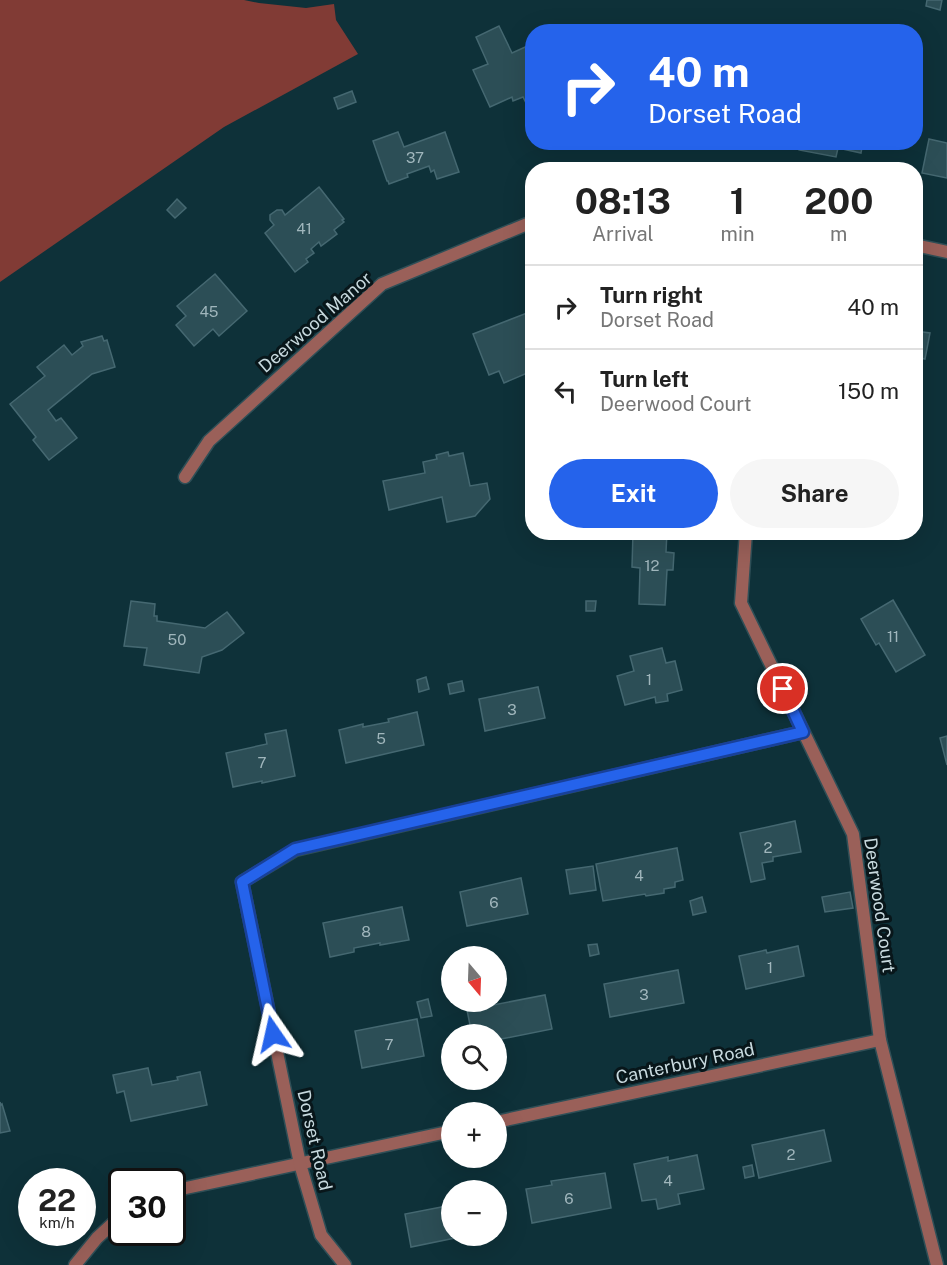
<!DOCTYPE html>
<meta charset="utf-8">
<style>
:root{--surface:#fff;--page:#f6f6f6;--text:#222;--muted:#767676;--line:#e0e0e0;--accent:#2563eb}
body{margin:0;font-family:"Public Sans",sans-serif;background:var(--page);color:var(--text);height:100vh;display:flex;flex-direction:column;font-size:22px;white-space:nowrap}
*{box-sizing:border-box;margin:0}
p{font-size:20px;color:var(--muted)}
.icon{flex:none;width:33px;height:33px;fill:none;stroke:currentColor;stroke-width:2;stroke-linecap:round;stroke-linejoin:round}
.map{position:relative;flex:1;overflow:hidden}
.drawer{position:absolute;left:525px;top:162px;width:398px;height:378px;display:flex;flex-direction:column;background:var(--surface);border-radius:24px;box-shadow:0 6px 24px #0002}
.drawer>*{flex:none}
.top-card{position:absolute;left:525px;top:24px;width:398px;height:126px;border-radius:24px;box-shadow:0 6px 24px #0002;background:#2563eb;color:#fff;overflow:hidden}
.needle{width:39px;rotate:161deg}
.controls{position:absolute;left:441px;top:946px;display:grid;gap:12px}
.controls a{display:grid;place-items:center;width:66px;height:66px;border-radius:50%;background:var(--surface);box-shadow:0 6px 24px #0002;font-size:30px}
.speed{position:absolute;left:18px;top:1168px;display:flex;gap:12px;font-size:30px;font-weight:700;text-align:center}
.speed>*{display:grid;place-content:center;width:78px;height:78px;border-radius:50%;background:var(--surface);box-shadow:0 6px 24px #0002;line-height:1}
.speed small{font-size:15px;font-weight:400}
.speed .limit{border:3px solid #111;border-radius:9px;background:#fff;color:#111}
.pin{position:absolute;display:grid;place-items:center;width:51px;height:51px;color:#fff;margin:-26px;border:3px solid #fff;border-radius:50%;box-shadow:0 2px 6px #0007}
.me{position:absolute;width:66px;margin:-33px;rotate:349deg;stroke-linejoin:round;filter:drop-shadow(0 0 4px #0008)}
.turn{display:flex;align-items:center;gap:21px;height:126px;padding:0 24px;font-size:27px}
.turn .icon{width:78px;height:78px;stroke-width:2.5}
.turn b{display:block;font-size:42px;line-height:51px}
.eta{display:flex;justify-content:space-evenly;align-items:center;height:102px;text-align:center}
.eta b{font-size:36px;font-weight:700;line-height:42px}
.cta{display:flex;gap:12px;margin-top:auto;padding:12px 24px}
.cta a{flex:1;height:69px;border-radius:36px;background:var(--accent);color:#fff;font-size:24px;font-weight:700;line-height:69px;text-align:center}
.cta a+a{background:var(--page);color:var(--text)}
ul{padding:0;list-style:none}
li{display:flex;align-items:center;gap:18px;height:84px;padding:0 24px;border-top:2px solid var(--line)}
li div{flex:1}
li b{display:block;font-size:22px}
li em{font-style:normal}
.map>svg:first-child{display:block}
.green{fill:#813b35}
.building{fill:#2c4e56;stroke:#456871;stroke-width:1.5}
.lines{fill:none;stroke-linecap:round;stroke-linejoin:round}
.minor-casing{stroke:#2f4f57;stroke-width:15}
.minor{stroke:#9a6059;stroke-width:12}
.route-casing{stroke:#184099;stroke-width:15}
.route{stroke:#2563eb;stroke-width:10}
.labels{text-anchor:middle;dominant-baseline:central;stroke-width:6;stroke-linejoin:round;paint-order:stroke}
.number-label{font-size:15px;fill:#a0b6bc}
.street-label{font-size:18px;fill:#c7d9de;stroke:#08161a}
</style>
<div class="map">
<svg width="947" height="1265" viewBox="0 0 947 1265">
<rect width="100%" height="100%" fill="#0e3139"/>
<path class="green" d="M0,0H244L259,3L306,8L334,4L336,20L358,54L224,127L0,282Z"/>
<g class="building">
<path d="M927,0H942L940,10L926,6Z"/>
<path d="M499,26L512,53L532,44V100L526,103L523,97L513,101L512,97L490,107L473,70L488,64L476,37Z"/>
<path d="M352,91L356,102L338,109L334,98Z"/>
<path d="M398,132L404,147L445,132L459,172L437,179L434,170L431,172L429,166L407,174L408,177L389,184L388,181H387L373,141Z"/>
<path d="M929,139L947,143V178L922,173Z"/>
<path d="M780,142H863L861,153L838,148L836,157L799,150V146Z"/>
<path d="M319,187L344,219L342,220L344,222L334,230L337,234L321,246L319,242L311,249L314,253L306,259L308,262L295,272L265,233L274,225L270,220V215L277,210H282L285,215Z"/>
<path d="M177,199L186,208L175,218L167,210Z"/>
<path d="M215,274L247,311L219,336L213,329L194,346L176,325L186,316L177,306Z"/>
<path d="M532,311V371L504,383L499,371L489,375L473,334Z"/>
<path d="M915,331L930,333L925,359L915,357Z"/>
<path d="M102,336L104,341L107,340L115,367L92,374L48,410L56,421L61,418L77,438L49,460L33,440L36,437L10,404L45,376L37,367L64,345L72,355L83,346L81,342Z"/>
<path d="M448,452L449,456L463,453L470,486L487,483L490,499L475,516L447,522L442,497L389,510L383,481L425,473L423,462L437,459L436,455Z"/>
<path d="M633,532H667L666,552L674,553L673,570H667L665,605L639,604L640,568L632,567Z"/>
<path d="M893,600L925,655L896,672L879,643L876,645L861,619Z"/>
<path d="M131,601L155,604L154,616H157V621L205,628L227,612L244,633L222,650L202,657L199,673L144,665L147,648L124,646Z"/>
<path d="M586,601H596L595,611H586Z"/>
<path d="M662,648L666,663L675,661L682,690L667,694L668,701L656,703L655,697L625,705L617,676L634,671L630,656Z"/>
<path d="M426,677L429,689L419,692L417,680Z"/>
<path d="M462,681L464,691L450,694L448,684Z"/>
<path d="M538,687L545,718L485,731L479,699Z"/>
<path d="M417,712L424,745L346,763L339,730L363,724V727L389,722L388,719Z"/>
<path d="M286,730L295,776L262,783V781L233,787L226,753L267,744L265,734Z"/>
<path d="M947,736V765L940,738Z"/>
<path d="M795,821L801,852L773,857V861L762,863L765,879L751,882L740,833Z"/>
<path d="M677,848L683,880L675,882V887L664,889V893L646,896L645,894L603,901L596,864Z"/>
<path d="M593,866L596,890L570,894L566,870Z"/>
<path d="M521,878L528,914L467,926L460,892Z"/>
<path d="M850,892L853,908L825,912L822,897Z"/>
<path d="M702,897L706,912L693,915L690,901Z"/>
<path d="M402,907L409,940L380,945V943L354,948V952L330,957L323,923Z"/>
<path d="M597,944L599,954L590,956L588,945Z"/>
<path d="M798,946L804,976L746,989L739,956L766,950L767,953Z"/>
<path d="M678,970L684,1003L610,1017L604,984Z"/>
<path d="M545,995L552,1029L496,1040V1035H472L467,1010Z"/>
<path d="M428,999L432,1016L421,1018L417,1002Z"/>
<path d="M417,1019L424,1056L362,1068L355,1031Z"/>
<path d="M148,1068L152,1085L178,1080L177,1077L200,1072L207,1105L131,1121L124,1091L117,1093L113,1075Z"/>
<path d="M0,1102L1,1105L2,1104L10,1131L0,1133Z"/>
<path d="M824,1130L831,1161L759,1178L752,1145Z"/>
<path d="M697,1155L704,1189L678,1194L680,1204L658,1209L656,1199L642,1201L634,1164L668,1157V1161Z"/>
<path d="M752,1165L754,1176L745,1178L743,1167Z"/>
<path d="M605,1173L611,1208L532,1223L526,1189L552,1185L551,1181Z"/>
<path d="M452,1205V1236H465L411,1247L405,1214Z"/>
</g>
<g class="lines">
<defs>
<g id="minor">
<path d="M915,245L947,252"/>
<path d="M185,477L209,441L382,284L532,222"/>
<path d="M746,532L741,603L853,834L880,1040L937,1265"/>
<path d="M496,1122L880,1040"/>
<path d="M172,1191L452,1131"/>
<path d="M75,1265L97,1238L122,1215"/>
<path d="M345,1265L321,1235L300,1164L242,882L295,850L803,732"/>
</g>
</defs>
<use href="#minor" class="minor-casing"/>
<use href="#minor" class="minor"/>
</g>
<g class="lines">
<defs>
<path id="route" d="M273,1034L242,882L295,849L803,732L783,689"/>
</defs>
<use href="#route" class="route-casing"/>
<use href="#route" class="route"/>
</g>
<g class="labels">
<g class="number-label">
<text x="415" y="157">37</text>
<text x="304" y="228">41</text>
<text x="209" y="311">45</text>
<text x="652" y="565">12</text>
<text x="893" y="636">11</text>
<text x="177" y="639">50</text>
<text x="649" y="679">1</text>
<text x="512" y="709">3</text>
<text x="381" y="738">5</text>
<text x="262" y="762">7</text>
<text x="768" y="847">2</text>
<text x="639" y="875">4</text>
<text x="494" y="902">6</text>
<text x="366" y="931">8</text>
<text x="770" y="967">1</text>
<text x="644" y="994">3</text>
<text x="389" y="1044">7</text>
<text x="791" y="1154">2</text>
<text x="668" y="1180">4</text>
<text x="569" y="1198">6</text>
</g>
<g class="street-label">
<text transform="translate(315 322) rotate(-41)">Deerwood Manor</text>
<text transform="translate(880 905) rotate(82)">Deerwood Court</text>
<text transform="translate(685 1063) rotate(-12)">Canterbury Road</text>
<text transform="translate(315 1140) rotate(77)">Dorset Road</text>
</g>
</g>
</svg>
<div class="controls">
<a><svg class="needle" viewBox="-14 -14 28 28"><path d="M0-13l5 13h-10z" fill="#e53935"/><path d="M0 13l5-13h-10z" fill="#767676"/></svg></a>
<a><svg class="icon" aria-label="search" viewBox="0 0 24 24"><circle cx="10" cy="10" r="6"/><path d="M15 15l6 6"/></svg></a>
<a>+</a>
<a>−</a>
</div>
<div class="speed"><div>22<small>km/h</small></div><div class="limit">30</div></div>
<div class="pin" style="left:783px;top:689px;background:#d93025"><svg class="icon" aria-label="arrive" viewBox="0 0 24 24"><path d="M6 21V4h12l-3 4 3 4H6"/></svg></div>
<svg class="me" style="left:273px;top:1034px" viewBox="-20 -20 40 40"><path d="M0-17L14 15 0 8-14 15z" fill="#2563eb" stroke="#fff" stroke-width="4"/></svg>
<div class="top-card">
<div class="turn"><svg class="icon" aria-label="right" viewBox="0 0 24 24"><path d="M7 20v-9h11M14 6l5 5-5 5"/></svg><div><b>40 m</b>Dorset Road</div></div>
</div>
<section class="drawer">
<div class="eta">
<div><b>08:13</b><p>Arrival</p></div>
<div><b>1</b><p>min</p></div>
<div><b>200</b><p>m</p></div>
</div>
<ul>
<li><svg class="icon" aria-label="right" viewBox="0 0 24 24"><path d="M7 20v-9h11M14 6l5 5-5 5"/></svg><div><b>Turn right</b><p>Dorset Road</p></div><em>40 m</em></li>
<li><svg class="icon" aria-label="left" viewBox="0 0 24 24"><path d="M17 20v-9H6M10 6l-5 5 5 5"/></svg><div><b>Turn left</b><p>Deerwood Court</p></div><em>150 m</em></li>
</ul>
<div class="cta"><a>Exit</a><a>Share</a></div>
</section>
</div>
